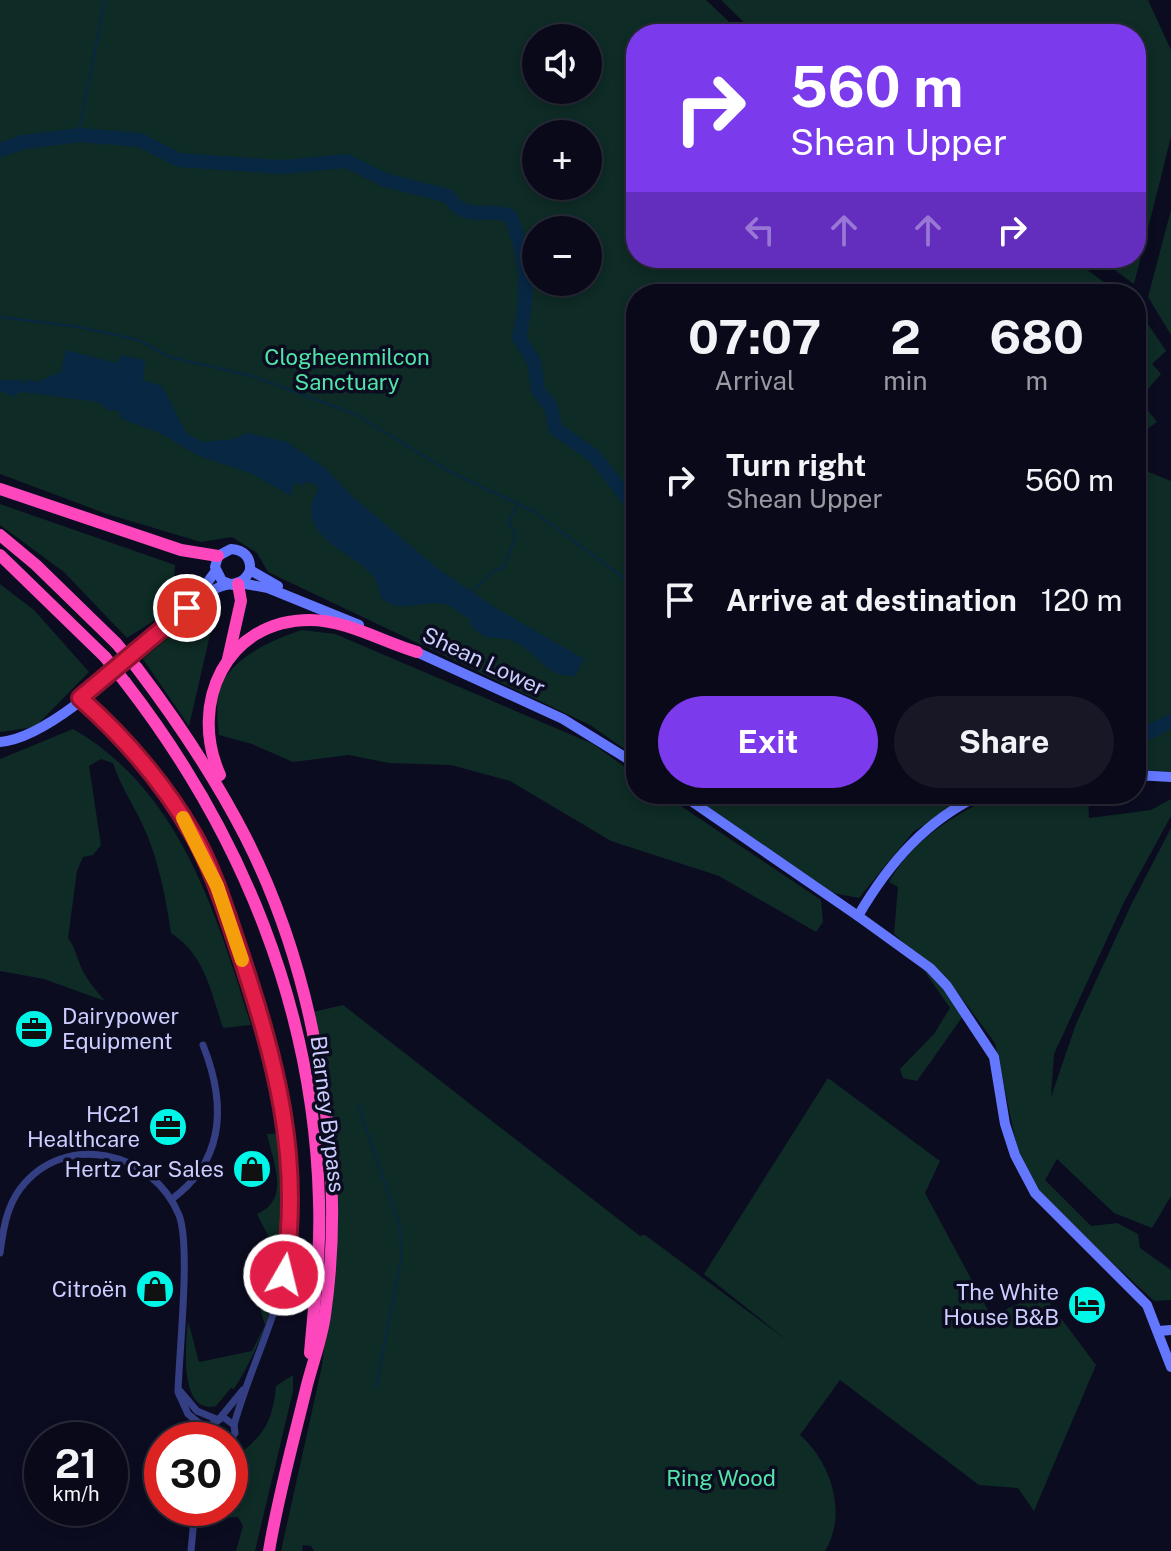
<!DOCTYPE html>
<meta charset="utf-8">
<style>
:root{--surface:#090919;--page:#171726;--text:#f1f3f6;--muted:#999aa2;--line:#292a38;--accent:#7c3aed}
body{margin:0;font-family:"Public Sans",sans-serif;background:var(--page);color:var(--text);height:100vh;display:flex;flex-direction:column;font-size:30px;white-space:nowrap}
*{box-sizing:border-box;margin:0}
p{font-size:26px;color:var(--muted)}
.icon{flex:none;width:44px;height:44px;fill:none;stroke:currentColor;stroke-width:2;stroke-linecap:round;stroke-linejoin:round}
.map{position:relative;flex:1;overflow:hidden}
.panel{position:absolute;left:626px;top:284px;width:520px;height:520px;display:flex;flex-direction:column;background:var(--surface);border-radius:32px;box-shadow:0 4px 12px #0003,0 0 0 2px var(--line)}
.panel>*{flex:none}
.hud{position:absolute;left:626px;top:24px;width:520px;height:244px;border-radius:32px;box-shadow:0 4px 12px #0003,0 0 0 2px var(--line);background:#7c3aed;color:#fff;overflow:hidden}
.fabs{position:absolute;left:522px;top:24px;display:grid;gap:16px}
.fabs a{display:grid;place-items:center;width:80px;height:80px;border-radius:50%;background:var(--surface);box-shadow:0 4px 12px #0003,0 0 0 2px var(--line);font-size:40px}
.speed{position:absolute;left:24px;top:1422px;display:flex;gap:16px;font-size:40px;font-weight:700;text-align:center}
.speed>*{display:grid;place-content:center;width:104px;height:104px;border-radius:50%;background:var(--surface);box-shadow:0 4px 12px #0003,0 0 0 2px var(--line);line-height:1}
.speed small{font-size:20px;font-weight:400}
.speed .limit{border:12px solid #d22;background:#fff;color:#111}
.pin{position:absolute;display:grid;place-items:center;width:68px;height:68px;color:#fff;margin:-34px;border:4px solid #fff;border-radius:50%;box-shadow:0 2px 8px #0007}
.me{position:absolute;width:88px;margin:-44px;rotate:8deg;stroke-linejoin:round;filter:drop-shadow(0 0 6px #0008)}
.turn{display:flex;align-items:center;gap:28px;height:168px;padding:0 32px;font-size:36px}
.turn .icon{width:104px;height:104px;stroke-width:2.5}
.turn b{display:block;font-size:56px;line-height:68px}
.lanes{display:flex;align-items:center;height:76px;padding:0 32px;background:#0003;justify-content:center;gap:40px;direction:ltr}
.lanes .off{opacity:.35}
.eta{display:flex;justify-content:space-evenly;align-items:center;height:136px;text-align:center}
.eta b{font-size:48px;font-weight:700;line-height:56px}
.action{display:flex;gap:16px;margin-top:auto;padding:16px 32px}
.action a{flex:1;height:92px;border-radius:48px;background:var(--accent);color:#fff;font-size:32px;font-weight:700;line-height:92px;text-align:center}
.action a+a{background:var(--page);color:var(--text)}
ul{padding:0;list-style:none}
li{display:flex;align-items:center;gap:24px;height:120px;padding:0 32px}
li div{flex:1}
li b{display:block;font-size:30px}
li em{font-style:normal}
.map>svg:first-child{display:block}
.green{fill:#0e2b25;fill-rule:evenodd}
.water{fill:#082743}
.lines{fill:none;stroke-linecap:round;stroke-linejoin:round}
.stream{stroke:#082743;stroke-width:2}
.river{stroke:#082743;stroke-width:14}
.street{stroke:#343e82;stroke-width:7}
.secondary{stroke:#6378ff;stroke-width:10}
.highway{stroke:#ff47bd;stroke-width:12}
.highway-bridge{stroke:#ff47bd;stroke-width:12}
.route-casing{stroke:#92132f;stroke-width:20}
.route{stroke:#e11d48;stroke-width:14}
.slow{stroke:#f59e0b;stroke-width:14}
.labels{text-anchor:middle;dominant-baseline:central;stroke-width:7;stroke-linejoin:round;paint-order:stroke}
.park-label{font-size:22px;fill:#51e5a8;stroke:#0c0c21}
.street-label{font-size:22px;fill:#ccceff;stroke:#0c0c21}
.poi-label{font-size:22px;fill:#ccceff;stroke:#0c0c21;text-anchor:end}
</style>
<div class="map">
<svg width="1171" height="1551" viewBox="0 0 1171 1551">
<rect width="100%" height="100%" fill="#0c0c21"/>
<g class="green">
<path d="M0,0H706L742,34H636V258H1070L1121,294H636V757L590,725L268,572L257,553L232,537L201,542L107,514L0,474ZM536,38H588V90H536ZM536,134H588V186H536ZM536,230H588V282H536Z"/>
<path d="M721,0H1148L1171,50V137L1134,284L1098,258H1136V34H756Z"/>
<path d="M1171,210V335L1148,297Z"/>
<path d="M1136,306L1166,351L1152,364L1161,374L1139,399L1157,422L1136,437Z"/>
<path d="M1136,467L1171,481V772L1136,769V720L1139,718L1136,709Z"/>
<path d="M0,504L175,565L172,609L127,638L64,572L0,525Z"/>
<path d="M0,584L34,610L89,672L35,727L0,732Z"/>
<path d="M215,613L189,726L143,659L192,617Z"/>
<path d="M302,630L335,634L593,744L636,775V794H663L821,900L823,922L816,932L719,876L611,841L510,781L451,765L389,763L349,755L293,762L252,744L219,735C218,723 216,709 218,697C224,660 271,640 302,630Z"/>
<path d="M73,729C180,790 217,915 251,1025L223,1028C211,992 205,955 171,933C166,899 159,862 145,830C135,807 121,788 113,763L101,759L89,766L101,845L93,855L83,857L77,871L68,938C75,947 75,952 79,962C84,977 95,989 105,1001L44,979L0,971V759Z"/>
<path d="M689,794H972L913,832L859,898L833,893Z"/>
<path d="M1000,794H1088L1089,818L1151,810L1171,799V816L1124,902L1054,1054L1051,1097L1076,1024L1131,905L1171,828V1196L1152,1228L1114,1213L1057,1159L1045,1180L1091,1226L1117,1223L1138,1234L1140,1248L1171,1270V1300L1154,1301L1044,1200L1018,1152L995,1043L955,989L894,934L898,887L889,882C912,840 957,812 1000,794Z"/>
<path d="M921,966L932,975L963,1016L917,1081L903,1078L900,1069L934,1034L950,1008Z"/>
<path d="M343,1005L640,1236L645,1235L788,1341L704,1274L828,1078L940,1161L925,1193L991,1316L1042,1293L1096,1365L1034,1511L1018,1488L979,1485L840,1380L800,1435C831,1462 848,1514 825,1551H314L311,1546L303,1545L302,1551H281L322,1366L336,1237L313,1012Z"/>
<path d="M282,1133C294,1223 283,1312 234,1389L231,1388L216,1406C178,1416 186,1341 188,1321L199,1362L252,1351L265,1325L250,1276L268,1271L278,1255L257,1214C291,1200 273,1162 267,1134Z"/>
<path d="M293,1375V1391L255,1551H236L243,1526L238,1517L218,1518L203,1525L206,1508H230V1462C262,1436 272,1427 276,1386Z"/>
</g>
<path class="water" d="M66,350L117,363L121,355L145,360L143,380L162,386L187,434L203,442L234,439L248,433L287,442L325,468L353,497L438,569L496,608L584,659L575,676C546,678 538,653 515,642C496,633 488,646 470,624V619C463,616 451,605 445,604C428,601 407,610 391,604C375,598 381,585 372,575C355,554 310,542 311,509C311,501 317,494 318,486L309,482L299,486L296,481L290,495L250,473L199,456L160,433L122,419L117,410L109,411L98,402L21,392L13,397L0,391V380H22L24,384L30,379L36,382L61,372Z"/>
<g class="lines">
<g class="stream">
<path d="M78,135L105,0"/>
<path d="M0,317L79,327L139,340L170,357L252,376L355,414L447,470L533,511L636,587"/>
<path d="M472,590L495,571L504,567L516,536L508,522L518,505"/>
<path d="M358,1105L400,1227L401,1260L376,1387"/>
</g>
<g class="river">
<path d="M0,150L24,142L80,135L140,140L179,160L282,167L347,161L385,180L448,196C467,224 484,206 510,216C527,255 530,296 519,337L534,362L538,390L551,407L556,429L594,456L636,509"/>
<path d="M1136,739L1171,721"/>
</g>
<g class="street">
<path d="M80,698C112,727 143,756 166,792C202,845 222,902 243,962C274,1056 301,1152 288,1252C280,1314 250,1366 234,1425"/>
<path d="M172,1199C226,1159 226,1103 203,1045"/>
<path d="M0,1253C3,1231 6,1208 20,1189C64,1130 153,1151 179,1215C191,1246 179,1352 178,1392L188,1414L210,1432"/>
<path d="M180,1391L197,1411L216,1419"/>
<path d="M220,1418L243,1390"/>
<path d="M214,1440L210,1426L223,1417L234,1425L235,1433L230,1441"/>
<path d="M191,1551L195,1508"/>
</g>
<g class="secondary">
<path d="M250,570L278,586"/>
<path d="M240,583L268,588L359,625"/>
<path d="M196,598L215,572"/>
<path d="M410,649L563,719L636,764"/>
<path d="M0,742C54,738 137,651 179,615C190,605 202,596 215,589C229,581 243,588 250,570C251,557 244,550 231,549L218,556L215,567L222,581L233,585"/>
<path d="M1136,775L1171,777"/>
<path d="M681,794L858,916L930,968L947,986L994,1057L1005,1124L1015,1155L1035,1193L1147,1305L1171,1367"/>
<path d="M858,916C889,863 926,820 982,794"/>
<path d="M1159,1331L1171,1330"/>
</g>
<g class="highway">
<path d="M0,489L181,550L218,556"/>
<path d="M0,535L36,565L116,643"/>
<path d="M0,555L105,657"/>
<path d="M228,659L241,601L238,584"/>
<path d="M137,668C178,722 214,776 245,836C316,975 347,1160 325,1315C322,1338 313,1362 307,1385C294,1439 278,1496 269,1551"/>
<path d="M125,682C242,833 314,1009 319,1201C321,1252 314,1303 310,1353"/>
<path d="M220,775C188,704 226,620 310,620C346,620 383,642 417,652"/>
</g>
<g class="highway-bridge">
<path d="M116,643L137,668"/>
<path d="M105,657L125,682"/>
</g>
</g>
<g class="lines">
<defs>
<path id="route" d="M187,608L80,698C125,738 163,782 193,834C213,869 225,909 238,947C275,1058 303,1157 284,1275"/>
</defs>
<use href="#route" class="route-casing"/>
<use href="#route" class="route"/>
<path class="slow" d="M183,818L217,886L242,960"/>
</g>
<defs>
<symbol id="office-disc" viewBox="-11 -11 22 22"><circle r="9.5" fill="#00f7e7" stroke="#0c0c21"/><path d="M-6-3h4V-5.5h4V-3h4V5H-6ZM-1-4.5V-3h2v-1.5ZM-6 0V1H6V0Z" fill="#111"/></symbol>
<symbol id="shop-disc" viewBox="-11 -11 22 22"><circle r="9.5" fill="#00f7e7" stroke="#0c0c21"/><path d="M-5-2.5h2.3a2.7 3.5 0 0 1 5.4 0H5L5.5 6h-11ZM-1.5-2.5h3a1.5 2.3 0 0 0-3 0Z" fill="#111"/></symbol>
<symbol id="hotel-disc" viewBox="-11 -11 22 22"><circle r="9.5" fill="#00f7e7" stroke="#0c0c21"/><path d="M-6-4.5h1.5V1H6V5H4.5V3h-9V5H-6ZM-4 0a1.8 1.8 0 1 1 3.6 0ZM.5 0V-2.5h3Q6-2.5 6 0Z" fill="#111"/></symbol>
</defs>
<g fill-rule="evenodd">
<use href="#office-disc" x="12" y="1007" width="44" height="44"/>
<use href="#office-disc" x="146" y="1105" width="44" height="44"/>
<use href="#shop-disc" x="230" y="1147" width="44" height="44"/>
<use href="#shop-disc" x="133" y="1267" width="44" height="44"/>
<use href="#hotel-disc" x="1065" y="1283" width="44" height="44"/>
</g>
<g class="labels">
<g class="park-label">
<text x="347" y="357">Clogheenmilcon<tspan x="347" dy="25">Sanctuary</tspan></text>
<text x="721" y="1478">Ring Wood</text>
</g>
<g class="street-label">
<text transform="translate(484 661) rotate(25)">Shean Lower</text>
<text transform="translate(328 1114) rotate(83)">Blarney Bypass</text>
</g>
<g class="poi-label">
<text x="62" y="1016" text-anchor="start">Dairypower<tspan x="62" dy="25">Equipment</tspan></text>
<text x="140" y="1114">HC21<tspan x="140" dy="25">Healthcare</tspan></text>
<text x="224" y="1169">Hertz Car Sales</text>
<text x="127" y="1289">Citroën</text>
<text x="1059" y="1292">The White<tspan x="1059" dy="25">House B&amp;B</tspan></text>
</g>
</g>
</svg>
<div class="fabs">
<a><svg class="icon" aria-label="sound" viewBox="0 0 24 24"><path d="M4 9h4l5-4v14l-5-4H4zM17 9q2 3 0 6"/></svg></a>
<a>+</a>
<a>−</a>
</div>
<div class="speed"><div>21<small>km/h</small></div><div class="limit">30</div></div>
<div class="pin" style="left:187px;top:608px;background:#d93025"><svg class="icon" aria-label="arrive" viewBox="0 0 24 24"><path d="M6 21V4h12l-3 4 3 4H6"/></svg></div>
<svg class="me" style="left:284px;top:1275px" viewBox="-20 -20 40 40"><circle r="17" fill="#e11d48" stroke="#fff" stroke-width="3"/><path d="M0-11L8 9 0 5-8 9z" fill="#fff"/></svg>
<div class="hud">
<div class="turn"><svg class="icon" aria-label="right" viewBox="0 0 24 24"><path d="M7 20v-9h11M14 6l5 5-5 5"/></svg><div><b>560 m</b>Shean Upper</div></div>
<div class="lanes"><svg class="icon off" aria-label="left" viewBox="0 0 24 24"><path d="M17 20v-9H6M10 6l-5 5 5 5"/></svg><svg class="icon off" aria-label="ahead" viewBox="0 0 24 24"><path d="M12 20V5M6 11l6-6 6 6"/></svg><svg class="icon off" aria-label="ahead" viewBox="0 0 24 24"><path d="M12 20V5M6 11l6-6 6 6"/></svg><svg class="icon" aria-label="right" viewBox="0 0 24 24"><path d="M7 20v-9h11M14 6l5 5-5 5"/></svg></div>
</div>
<section class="panel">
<div class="eta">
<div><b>07:07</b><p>Arrival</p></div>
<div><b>2</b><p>min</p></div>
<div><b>680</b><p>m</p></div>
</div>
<ul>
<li><svg class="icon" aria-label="right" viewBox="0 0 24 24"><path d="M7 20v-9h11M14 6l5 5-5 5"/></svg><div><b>Turn right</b><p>Shean Upper</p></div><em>560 m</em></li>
<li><svg class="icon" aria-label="arrive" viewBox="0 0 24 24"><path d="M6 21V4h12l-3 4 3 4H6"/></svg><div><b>Arrive at destination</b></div><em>120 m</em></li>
</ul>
<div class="action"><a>Exit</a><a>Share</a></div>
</section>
</div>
